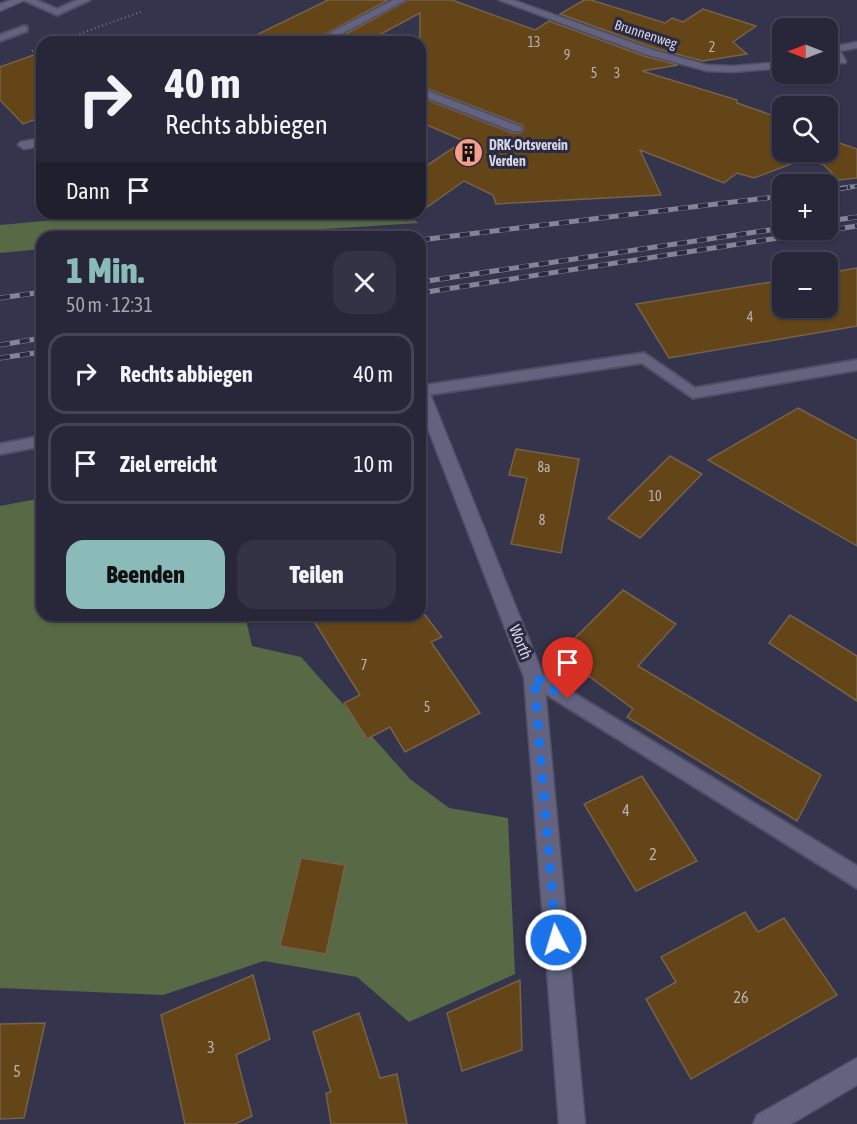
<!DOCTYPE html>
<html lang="de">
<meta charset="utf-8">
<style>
:root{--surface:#28273a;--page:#343345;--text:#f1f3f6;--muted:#a5a5af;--line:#444454;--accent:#8bbbb9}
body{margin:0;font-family:"Asap Condensed",sans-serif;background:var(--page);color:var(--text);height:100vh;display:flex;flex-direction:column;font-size:22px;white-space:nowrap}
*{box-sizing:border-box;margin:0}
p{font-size:20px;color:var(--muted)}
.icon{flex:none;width:33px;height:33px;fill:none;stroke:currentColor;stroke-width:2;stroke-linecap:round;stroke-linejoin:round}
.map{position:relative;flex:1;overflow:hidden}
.panel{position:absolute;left:36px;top:231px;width:390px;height:390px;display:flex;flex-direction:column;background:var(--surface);border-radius:18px;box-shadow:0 2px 4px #0004,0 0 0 2px var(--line)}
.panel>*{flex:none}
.hud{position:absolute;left:36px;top:36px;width:390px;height:183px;border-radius:18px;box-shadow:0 2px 4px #0004,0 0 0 2px var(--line);background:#28273a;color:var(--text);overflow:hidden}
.needle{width:39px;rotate:270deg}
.fabs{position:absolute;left:772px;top:18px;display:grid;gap:12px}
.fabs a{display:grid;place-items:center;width:66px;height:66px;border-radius:12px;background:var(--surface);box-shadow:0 2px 4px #0004,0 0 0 2px var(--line);font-size:30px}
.pin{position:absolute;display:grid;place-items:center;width:51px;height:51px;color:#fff;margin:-62px -26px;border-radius:50% 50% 50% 0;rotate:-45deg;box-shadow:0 0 6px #0007}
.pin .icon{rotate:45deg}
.me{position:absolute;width:66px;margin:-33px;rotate:355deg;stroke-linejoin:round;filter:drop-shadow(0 0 4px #0008)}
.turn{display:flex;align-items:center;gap:21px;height:126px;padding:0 30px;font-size:27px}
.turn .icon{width:78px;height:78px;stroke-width:2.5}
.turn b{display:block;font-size:42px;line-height:51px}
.then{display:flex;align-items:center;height:57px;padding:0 30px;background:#0003;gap:12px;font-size:22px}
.round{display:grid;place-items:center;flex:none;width:63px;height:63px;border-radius:18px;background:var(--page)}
.overview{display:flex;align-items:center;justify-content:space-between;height:102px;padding:0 30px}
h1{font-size:36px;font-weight:800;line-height:45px;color:var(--accent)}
.action{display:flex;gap:12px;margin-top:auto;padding:12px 30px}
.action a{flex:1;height:69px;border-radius:18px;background:var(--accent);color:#111;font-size:24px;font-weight:800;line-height:69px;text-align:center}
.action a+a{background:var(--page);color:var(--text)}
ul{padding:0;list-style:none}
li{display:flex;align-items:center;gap:18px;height:81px;margin:0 12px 9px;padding:0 18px;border:3px solid var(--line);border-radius:18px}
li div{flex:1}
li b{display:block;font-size:22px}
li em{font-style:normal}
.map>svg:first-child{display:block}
.green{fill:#576945}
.building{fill:#644518;stroke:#76624a;stroke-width:1.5}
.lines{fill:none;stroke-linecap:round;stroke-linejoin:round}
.lane-casing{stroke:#504f65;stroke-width:4}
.street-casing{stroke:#504f65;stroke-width:3}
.path{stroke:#76758a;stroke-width:2;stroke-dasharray:1 3;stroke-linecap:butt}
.lane{fill:#63637f;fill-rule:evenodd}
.street{fill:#63637f;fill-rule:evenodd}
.rail-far1-casing{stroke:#848498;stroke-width:4.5}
.rail-casing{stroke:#848498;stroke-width:5}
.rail-far1{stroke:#2b2a43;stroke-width:3;stroke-dasharray:8;stroke-linecap:butt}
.rail{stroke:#2b2a43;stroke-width:4;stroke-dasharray:10;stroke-linecap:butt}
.route{stroke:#1a73e8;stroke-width:10;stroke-dasharray:0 18}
.labels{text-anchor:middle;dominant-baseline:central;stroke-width:6;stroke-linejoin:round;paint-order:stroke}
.far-street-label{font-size:14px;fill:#d4d4e4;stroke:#2b2a43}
.number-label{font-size:14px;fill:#b8b0b1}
.far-poi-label{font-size:14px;font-weight:bold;fill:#d4d4e4;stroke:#2b2a43;text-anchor:start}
.street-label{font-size:16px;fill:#d4d4e4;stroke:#2b2a43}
.near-number-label{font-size:16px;fill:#b8b0b1}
</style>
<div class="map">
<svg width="857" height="1124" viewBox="0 0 857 1124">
<rect width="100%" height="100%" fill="#35344d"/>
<g class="green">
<path d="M132,213H400L419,223L199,237H42V249L0,253V225Z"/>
<path d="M42,498V615H245L252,646L301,657L410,779L449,808L508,818L515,974L409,1022L357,977L264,961L163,995L0,988V506Z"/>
</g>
<g class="building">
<path d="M328,0H388L311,42H242Z"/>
<path d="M408,0H452L535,30L549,21L644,56L678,65L642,71L737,100V103L783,119V152H828V139L857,149V178L839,180L824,165L807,158L754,178L737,173L724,183L640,150L661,195L496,204L493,195L464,181L420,212V170L464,141L420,122V97L512,133H521L524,128L522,125L420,86V13L366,42H331Z"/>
<path d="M584,0H591L665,23L672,18L683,22L703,9L756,26L733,42L747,54L703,61L654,48L560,14Z"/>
<path d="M42,52V117L23,124L0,100V67Z"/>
<path d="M857,268V326L669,358L636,304L783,280V308H828V273Z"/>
<path d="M798,408L857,440V546L708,460Z"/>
<path d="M516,449L579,459L561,553L511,544L527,478L509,475Z"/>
<path d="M670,456L702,474L640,538L608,518Z"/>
<path d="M623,590L676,624L638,666L821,775L797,821L627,717L633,709L559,654Z"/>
<path d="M310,615H425L442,637L431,642L480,713L405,752L390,727L367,739L344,703L360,695Z"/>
<path d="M790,615L857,656V701L769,643Z"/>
<path d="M642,776L697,861L636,891L584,804Z"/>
<path d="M301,858L345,865L326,954L280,946Z"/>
<path d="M745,912L758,932L784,918L837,995L691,1079L646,999L676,982L661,957Z"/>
<path d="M253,975L270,1039L236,1055L252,1116L235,1124H185L161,1015Z"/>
<path d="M520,980L522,1050L462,1071L447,1013Z"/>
<path d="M359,1013L380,1078L397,1074L407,1124H331L326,1093L331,1092L313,1032Z"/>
<path d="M45,1023L24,1118L0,1119V1024Z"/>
</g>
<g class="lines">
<defs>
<g id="lane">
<path d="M23,0H36L57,9L77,0H90L57,15Z"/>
<path d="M24,26L27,27V31L0,41V35Z"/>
<path d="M420,88L521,127L522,129L521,131H513L420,95Z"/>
<path d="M644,353L695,388L857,360V370L693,398L642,363L420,396V386Z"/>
<path d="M42,436V446L0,454V444Z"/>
<path d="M534,669L857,866V888L528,683L525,677L528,671Z"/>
</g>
<g id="street">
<path d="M11,0H25L0,11V4Z"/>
<path d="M393,0H406L326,42H313Z"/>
<path d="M499,0H513L653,50L707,65L733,66L783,62V68L733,72L707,71L645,54Z"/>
<path d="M857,42V48L840,51L846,61L845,63H837L829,53L831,47Z"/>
<path d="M42,138V146L24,149L18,145L20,142Z"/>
<path d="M420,386L426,387L429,391L544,677L585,1124H559L524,677L420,408Z"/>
<path d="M857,1058V1085L791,1124H753L757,1115Z"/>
</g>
</defs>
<use href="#lane" class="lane-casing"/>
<use href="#street" class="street-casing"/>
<g class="path">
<path d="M57,42L143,11"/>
<path d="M32,51L42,47"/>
</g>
<use href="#lane" class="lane"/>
<use href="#street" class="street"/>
<defs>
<path id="rail-far1" d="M839,189L857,186"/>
<g id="rail">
<path d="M828,190L850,187"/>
<path d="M828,221L857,217"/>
<path d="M420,240L783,196"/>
<path d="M420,282L783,228"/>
<path d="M420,293L857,226"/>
<path d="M0,298L42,292"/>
<path d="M0,345L42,338"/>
<path d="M0,358L42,352"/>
</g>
</defs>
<use href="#rail-far1" class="rail-far1-casing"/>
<use href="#rail" class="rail-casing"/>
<use href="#rail-far1" class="rail-far1"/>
<use href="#rail" class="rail"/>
</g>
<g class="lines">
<path class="route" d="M556,940L534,677L568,699"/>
</g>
<defs>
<symbol id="building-disc" viewBox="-11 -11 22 22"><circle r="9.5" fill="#f49e89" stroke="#2b2a43"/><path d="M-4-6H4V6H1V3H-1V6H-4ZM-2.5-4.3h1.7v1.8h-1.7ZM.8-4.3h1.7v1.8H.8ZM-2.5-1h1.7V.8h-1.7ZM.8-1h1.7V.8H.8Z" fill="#111"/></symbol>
</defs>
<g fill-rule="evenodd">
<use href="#building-disc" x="452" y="136" width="33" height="33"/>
</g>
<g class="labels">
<g class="far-street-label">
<text transform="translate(646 34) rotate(18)">Brunnenweg</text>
</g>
<g class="number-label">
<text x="534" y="42">13</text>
<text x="712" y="47">2</text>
<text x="567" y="55">9</text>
<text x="594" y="73">5</text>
<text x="617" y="73">3</text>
<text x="750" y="317">4</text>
<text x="544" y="467">8a</text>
<text x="655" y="496">10</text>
<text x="542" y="520">8</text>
<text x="364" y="665">7</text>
<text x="427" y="707">5</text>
</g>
<g class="far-poi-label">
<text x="489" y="145">DRK-Ortsverein<tspan x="489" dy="16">Verden</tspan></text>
</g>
<g class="street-label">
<text transform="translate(521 642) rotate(68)">Worth</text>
</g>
<g class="near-number-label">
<text x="626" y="810">4</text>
<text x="653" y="854">2</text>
<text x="741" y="997">26</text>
<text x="211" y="1047">3</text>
<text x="17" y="1071">5</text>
</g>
</g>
</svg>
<div class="fabs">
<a><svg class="needle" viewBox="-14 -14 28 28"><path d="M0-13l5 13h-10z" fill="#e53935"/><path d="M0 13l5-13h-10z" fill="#a5a5af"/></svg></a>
<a><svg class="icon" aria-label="search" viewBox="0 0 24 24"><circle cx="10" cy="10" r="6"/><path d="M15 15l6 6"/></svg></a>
<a>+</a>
<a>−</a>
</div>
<div class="pin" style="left:568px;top:699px;background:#d93025"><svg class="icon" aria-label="arrive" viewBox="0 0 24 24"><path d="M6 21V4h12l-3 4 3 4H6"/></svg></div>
<svg class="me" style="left:556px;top:940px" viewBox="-20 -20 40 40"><circle r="17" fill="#1a73e8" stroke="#fff" stroke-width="3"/><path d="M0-11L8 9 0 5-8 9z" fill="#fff"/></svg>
<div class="hud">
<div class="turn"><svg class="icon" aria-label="right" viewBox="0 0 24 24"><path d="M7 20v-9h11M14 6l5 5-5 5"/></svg><div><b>40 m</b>Rechts abbiegen</div></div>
<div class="then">Dann<svg class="icon" aria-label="arrive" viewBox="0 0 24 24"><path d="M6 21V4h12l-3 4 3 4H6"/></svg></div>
</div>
<section class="panel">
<div class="overview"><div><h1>1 Min.</h1><p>50 m · 12:31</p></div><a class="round"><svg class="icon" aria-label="close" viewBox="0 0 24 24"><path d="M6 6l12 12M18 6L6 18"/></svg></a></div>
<ul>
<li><svg class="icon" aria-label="right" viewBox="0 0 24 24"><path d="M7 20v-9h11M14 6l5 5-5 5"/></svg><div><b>Rechts abbiegen</b></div><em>40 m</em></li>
<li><svg class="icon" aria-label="arrive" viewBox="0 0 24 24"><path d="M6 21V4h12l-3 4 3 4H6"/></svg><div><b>Ziel erreicht</b></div><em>10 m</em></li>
</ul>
<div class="action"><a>Beenden</a><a>Teilen</a></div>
</section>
</div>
